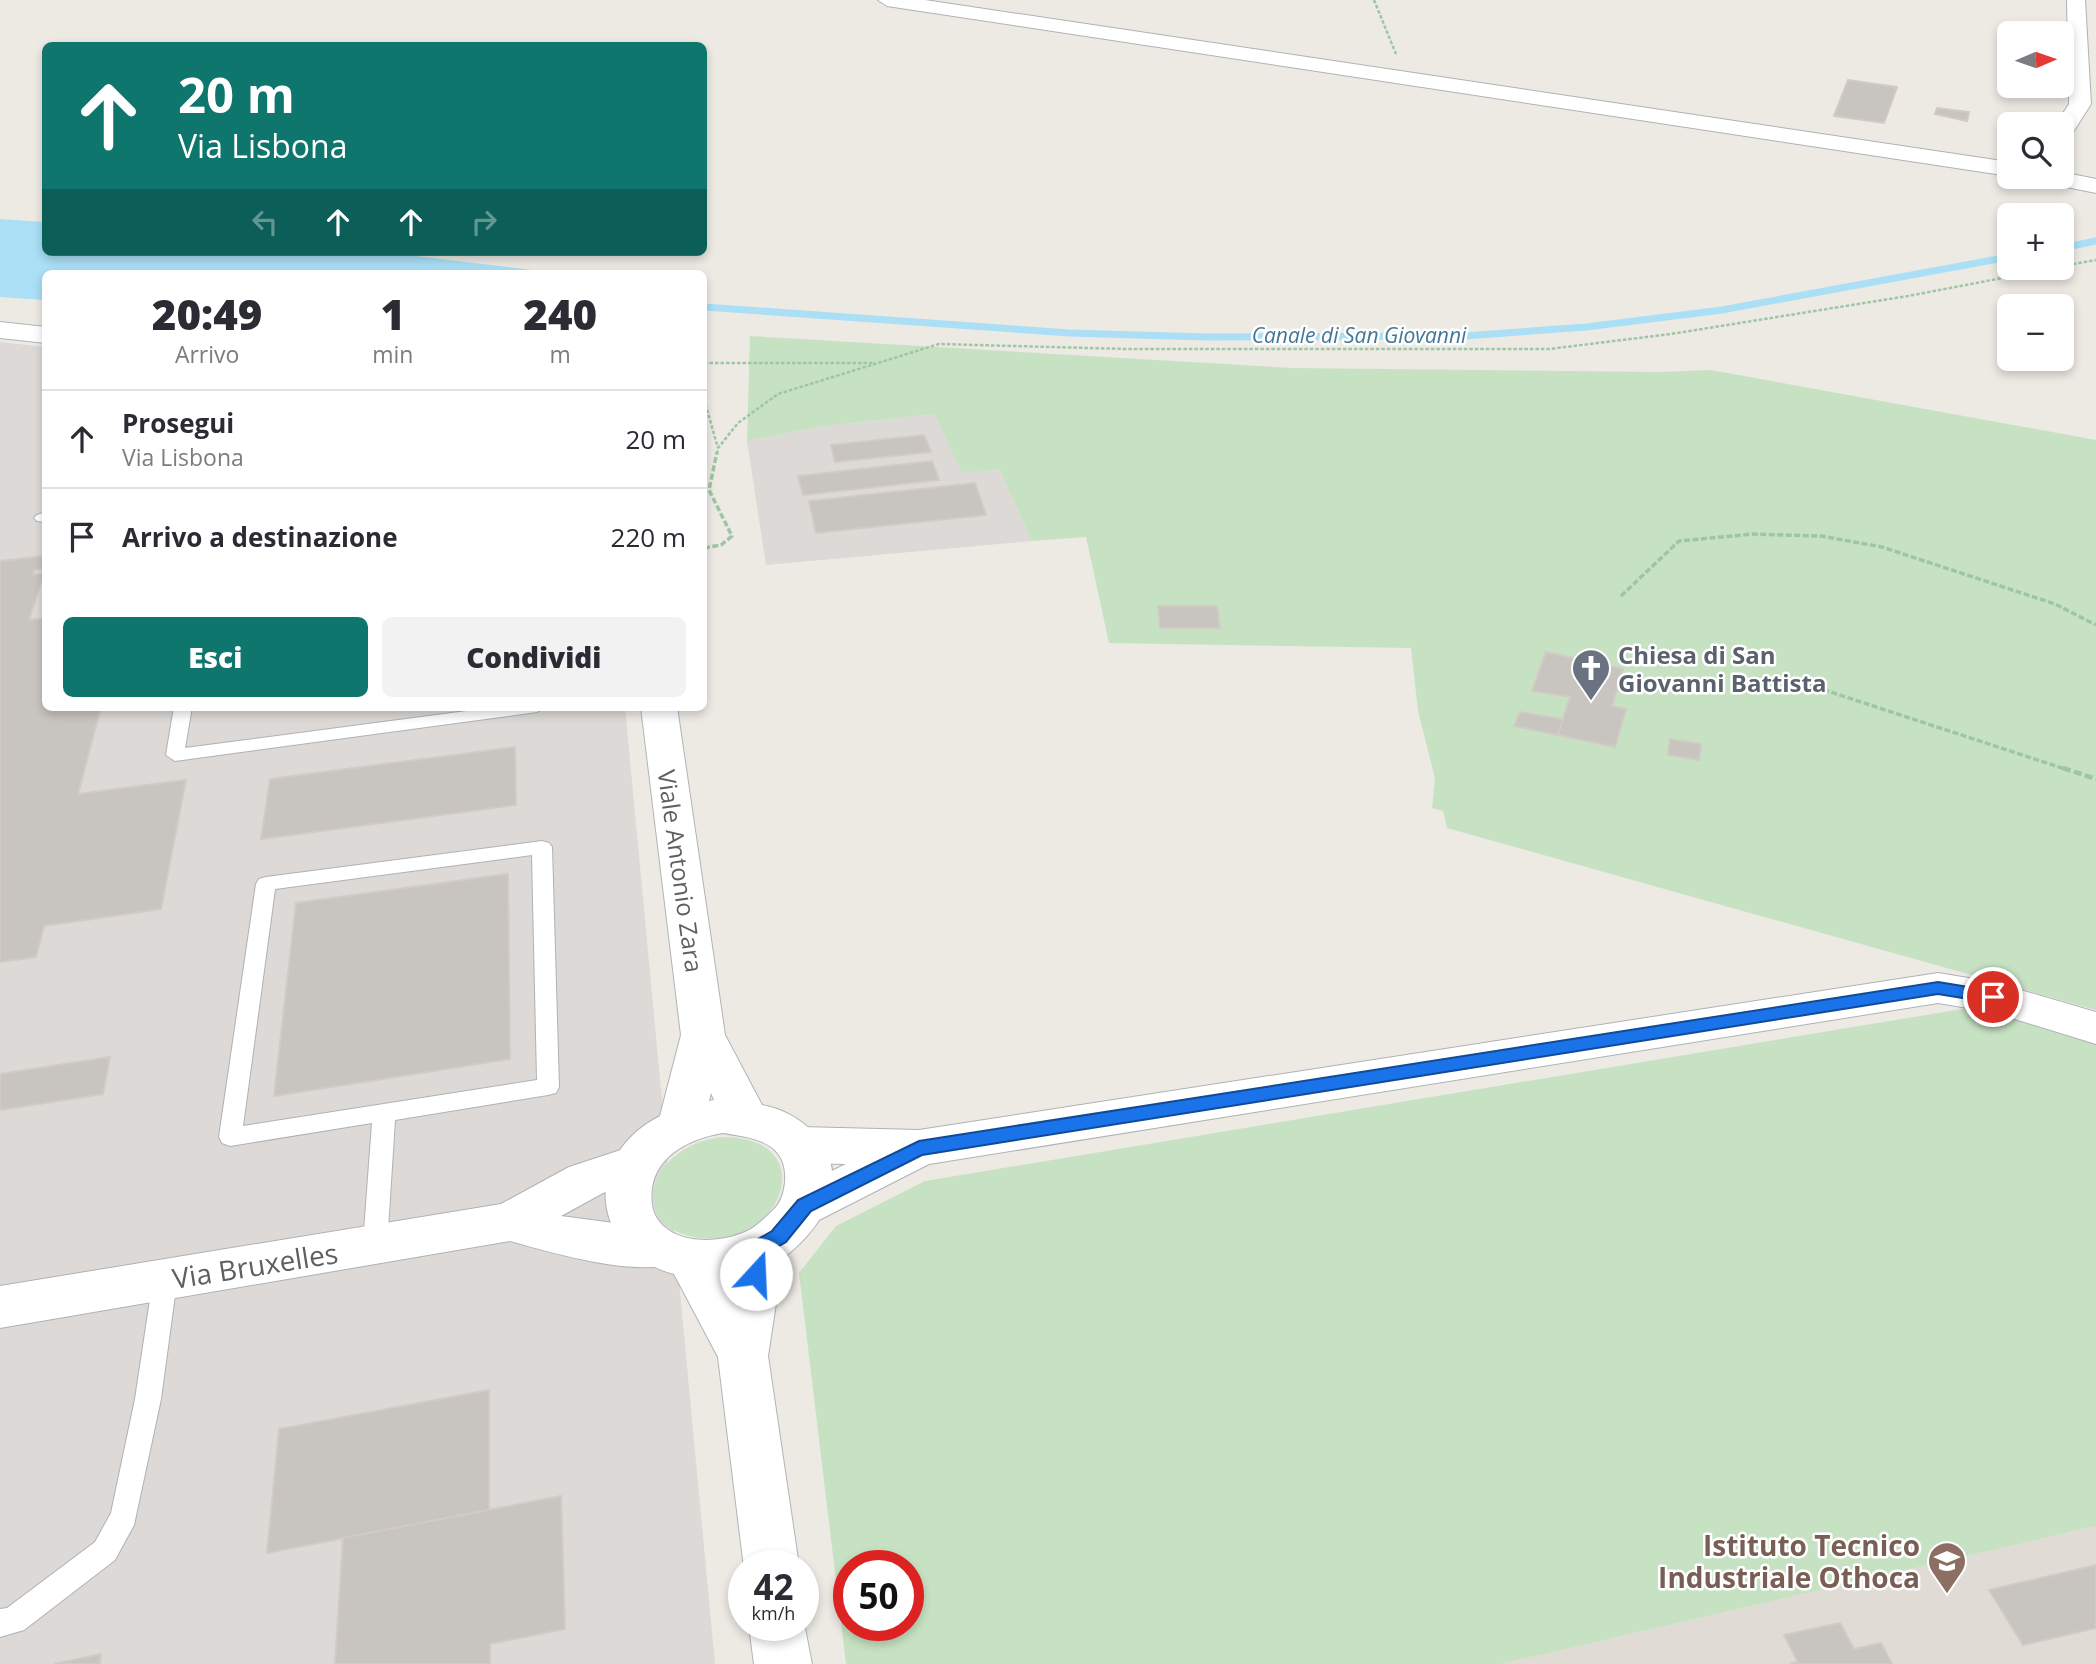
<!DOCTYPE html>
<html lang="it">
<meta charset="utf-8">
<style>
:root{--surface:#fff;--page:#f2f2f3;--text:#2b2b33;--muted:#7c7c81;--line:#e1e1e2;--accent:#0f766e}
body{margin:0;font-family:"Open Sans",sans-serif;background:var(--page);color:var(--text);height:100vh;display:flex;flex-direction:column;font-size:26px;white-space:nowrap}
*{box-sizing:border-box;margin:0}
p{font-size:23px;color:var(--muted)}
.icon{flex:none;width:38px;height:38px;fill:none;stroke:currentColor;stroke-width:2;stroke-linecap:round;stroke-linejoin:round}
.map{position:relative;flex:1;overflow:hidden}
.panel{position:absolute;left:42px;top:270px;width:665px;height:441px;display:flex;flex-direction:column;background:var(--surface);border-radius:10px;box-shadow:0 4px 10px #0003}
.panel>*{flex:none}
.top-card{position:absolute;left:42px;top:42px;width:665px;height:214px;border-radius:10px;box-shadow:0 4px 10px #0003;background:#0f766e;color:#fff;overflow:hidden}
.needle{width:46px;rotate:88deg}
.buttons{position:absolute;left:1997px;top:21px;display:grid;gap:14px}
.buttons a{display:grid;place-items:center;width:77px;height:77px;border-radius:10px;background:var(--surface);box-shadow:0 4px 10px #0003;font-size:35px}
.speed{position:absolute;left:728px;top:1550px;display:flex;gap:14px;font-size:35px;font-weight:700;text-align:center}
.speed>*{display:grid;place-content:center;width:91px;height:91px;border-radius:50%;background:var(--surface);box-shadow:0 4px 10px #0003;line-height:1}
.speed small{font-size:18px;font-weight:400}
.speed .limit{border:10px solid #d22;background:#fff;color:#111}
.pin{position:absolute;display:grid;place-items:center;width:60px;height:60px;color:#fff;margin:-30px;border:4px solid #fff;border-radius:50%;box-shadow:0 2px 7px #0007}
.me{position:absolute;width:77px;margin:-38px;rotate:20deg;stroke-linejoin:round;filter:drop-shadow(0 0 5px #0008)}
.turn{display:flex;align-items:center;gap:24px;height:147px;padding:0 21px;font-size:32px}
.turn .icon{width:91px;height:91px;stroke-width:2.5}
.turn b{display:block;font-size:49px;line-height:60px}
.lanes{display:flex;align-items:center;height:66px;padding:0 21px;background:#0003;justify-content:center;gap:35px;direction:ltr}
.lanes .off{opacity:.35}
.eta{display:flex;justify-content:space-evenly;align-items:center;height:119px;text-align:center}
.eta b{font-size:42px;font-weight:800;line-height:49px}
.primary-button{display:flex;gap:14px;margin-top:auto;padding:14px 21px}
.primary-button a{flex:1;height:80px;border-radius:10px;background:var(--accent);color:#fff;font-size:28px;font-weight:800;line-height:80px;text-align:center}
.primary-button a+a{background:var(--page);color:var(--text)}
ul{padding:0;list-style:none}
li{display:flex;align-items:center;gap:21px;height:98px;padding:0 21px;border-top:2px solid var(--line)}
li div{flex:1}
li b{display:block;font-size:26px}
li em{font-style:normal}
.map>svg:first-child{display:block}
.industrial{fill:#dcd9d6}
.education{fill:#e0dbd5}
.green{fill:#c7e2c3;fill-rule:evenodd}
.water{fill:#aadff6}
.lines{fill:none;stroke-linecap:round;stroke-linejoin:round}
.stream{stroke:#aadff6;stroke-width:7}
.building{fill:#c8c5c0;stroke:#d1cbc3;stroke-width:2}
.lane-casing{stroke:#afb2b5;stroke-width:2}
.street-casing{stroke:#afb2b5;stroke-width:2}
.secondary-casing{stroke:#b0b4b8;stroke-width:2}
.path-far2{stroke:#9ec5a4;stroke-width:2.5;stroke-dasharray:3.5 2;stroke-linecap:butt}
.path-far1{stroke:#9ec5a4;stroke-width:3.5;stroke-dasharray:6 2.5;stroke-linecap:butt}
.path{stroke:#9ec5a4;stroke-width:4.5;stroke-dasharray:8 3.5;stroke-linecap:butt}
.lane{fill:#fff;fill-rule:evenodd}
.street{fill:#fff;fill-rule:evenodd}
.secondary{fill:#fff;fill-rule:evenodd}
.route{fill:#1a73e8;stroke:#114b97;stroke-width:2}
.labels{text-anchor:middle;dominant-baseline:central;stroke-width:5;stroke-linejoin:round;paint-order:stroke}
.far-water-label{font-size:21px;font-style:italic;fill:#437796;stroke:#fff}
.worship-label{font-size:24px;font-weight:bold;fill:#5b616d;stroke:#fff;text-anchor:start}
.street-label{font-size:24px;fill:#5c6063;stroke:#fff}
.near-street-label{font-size:28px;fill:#5c6063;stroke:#fff}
.near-education-label{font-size:28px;font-weight:bold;fill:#785e54;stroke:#fff;text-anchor:end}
</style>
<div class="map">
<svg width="2096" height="1664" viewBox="0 0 2096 1664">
<rect width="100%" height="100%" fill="#edeae4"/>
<g class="industrial">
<path d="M0,342L45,347L46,707H625L715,1664H0Z"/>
<path d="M934,414L962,472L999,469L1032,541L766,565L747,441L825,426Z"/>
</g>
<path class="education" d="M2096,1526V1664H1501Z"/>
<g class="green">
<path d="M750,336L1293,368L1659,372L1711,370L2096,440V1010L1447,828L1443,811L1432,808L1435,778L1418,711L1411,648L1109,643L1086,537L1032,541L999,469L962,473L934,414L825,426L747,441Z"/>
<path d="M1974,1007L2096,1044V1526L1501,1664H846L799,1273L836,1226L925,1181ZM849,1566H908V1626H849Z"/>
<path d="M725,1137C822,1139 783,1247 701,1238C621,1228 650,1142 725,1137Z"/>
</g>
<path class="water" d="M0,219L45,222L46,252H382L557,273H46L45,300L0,297Z"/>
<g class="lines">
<g class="stream">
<path d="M2062,248L2096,241"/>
<path d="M704,307L1070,333L1206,337L1465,336L1586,327L1722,310L2009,257"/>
</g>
</g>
<g class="building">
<path d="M1848,80L1897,87L1884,123L1834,116Z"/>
<path d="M1937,108L1969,112L1967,121L1935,114Z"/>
<path d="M924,435L931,452L835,462L831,445Z"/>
<path d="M932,461L939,480L803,495L798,476Z"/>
<path d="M975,483L986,515L816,533L809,501Z"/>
<path d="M46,556L44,569L34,570L33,575L44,573L29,620L46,618V707H101L78,794L186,780L161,909L44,926L36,957L0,962V561Z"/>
<path d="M1158,606H1217L1220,628H1160Z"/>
<path d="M1546,652L1623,669L1612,706L1626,709L1615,747L1558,735L1570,697L1532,691Z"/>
<path d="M1520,712L1563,719L1558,735L1514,726Z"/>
<path d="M1670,739L1701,744L1699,760L1668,755Z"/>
<path d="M515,747L516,805L261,839L270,779Z"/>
<path d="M508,874L510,1059L274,1096L296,903Z"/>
<path d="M110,1057L103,1094L0,1110V1074Z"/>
<path d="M489,1390V1510L267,1553L279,1429Z"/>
<path d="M561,1496L565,1629L490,1644V1664H335L343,1538Z"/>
<path d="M2096,1565V1628L2023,1645L1989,1590Z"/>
<path d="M1840,1623L1854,1649L1881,1643L1892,1664H1790L1798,1662L1784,1635Z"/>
<path d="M101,1654L100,1664H54Z"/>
</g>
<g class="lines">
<defs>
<g id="lane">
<path d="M46,512V522L37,521L34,518L37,515Z"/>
<path d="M174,707H192L185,748L497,707H546L537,712L175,761L166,755Z"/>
<path d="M542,841L549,843L552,847L559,1087L556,1093L548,1095L395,1120L387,1245L384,1252L375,1255L366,1252L363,1245L372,1123L230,1146L222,1143L219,1137L256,884L259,879L266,877ZM532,855L537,1080L243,1126L275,889Z"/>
<path d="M165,1270L174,1273L177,1280L161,1399L134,1525L115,1560L24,1630L0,1637V1609L7,1608L95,1542L111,1513L135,1399L153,1280L156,1273Z"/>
</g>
<g id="street">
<path d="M878,0H925L2009,162V176L887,6Z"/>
<path d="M2067,0H2085L2091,104L2070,137L2062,139V124H2056L2069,104Z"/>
<path d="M2062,172L2096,179V193L2042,182L2039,177H2062Z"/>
<path d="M1938,973L1993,982L2096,1012V1044L1992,1012L1938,1003L929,1164L821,1219L804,1225L787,1219L780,1206L787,1193L846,1164L800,1163L784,1157L777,1145L784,1133L800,1127L919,1130Z"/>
<path d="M636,1145L652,1150L659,1163L652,1176L603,1193L561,1216L659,1229L676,1235L683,1249L676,1263C635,1277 552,1253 510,1241L0,1328V1286L501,1204L569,1167Z"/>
</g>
<g id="secondary">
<path d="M0,322L46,327V343L0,338Z"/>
<path d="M641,707H677L725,1035L762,1105C803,1112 841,1149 831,1193C825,1219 803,1243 783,1258L768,1356L799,1566L744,1568L718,1357L674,1274C589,1251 582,1156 660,1116L681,1035ZM711,1093L714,1100L709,1101ZM723,1133C755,1138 788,1142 785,1182C784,1193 781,1203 772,1211C765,1218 756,1227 747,1231C720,1244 671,1246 655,1215C651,1207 651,1196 652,1188C657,1154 692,1138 723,1133Z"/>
<path d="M803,1618L812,1664H754L749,1626H803Z"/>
</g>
</defs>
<use href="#lane" class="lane-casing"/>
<use href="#street" class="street-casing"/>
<use href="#secondary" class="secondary-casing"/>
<g class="path-far2">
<path d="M1374,0L1396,54"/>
<path d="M2062,266L2096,260"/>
<path d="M704,363H875"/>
<path d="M704,399L718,448"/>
<path d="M717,454L718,448L738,423L778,394L939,344L1126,349H1549L1671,334L1908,296L2055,268"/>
</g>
<g class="path-far1">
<path d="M704,548L721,545L732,536L709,490L717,452"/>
<path d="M1621,596L1679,541L1753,534L1821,536L1882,547L2055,604L2096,625"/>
<path d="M1791,679L2068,770"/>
</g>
<path class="path" d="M2063,768L2096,779"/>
<use href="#lane" class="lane"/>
<use href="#street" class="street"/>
<use href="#secondary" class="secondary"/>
</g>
<path class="route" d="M1938,982L1993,991L1999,993L2002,997L1999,1001L1993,1003L1938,994L922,1155L811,1211L786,1242L769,1252L763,1280L756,1282L749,1280L746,1274L753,1242L772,1231L798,1200L919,1141Z"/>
<defs>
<symbol id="church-pin" viewBox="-11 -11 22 30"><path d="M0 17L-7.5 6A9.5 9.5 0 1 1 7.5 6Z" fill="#6b7280" stroke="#fff"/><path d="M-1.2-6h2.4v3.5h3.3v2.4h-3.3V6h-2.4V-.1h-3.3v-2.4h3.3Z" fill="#fff"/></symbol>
<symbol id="school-pin" viewBox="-11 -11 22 30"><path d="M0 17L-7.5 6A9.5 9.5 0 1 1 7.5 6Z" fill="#8d6e63" stroke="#fff"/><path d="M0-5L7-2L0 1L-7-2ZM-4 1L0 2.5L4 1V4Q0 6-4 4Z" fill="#fff"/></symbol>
</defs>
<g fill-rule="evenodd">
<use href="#church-pin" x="1569" y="646" width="44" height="60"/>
<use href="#school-pin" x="1925" y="1539" width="44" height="60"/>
</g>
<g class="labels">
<g class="far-water-label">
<text x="1359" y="335">Canale di San Giovanni</text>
</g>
<g class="worship-label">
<text x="1618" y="654">Chiesa di San<tspan x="1618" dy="28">Giovanni Battista</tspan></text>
</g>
<g class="street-label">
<text transform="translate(681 871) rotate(82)">Viale Antonio Zara</text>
</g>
<g class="near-street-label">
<text transform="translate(255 1265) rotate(-9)">Via Bruxelles</text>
</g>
<g class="near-education-label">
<text x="1920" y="1545">Istituto Tecnico<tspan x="1920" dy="32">Industriale Othoca</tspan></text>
</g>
</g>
</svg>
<div class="buttons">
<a><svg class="needle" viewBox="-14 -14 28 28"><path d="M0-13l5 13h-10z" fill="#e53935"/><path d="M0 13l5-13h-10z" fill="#7c7c81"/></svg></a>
<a><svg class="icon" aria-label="search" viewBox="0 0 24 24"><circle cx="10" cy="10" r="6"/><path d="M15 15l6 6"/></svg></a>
<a>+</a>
<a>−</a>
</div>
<div class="speed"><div>42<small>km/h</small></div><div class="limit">50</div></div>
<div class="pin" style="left:1993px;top:997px;background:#d93025"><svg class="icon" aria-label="arrive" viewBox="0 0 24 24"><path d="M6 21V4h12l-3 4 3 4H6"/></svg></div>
<svg class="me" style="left:756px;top:1274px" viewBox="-20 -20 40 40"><circle r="19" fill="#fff"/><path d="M0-13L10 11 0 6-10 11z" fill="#1a73e8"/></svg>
<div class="top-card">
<div class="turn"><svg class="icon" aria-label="ahead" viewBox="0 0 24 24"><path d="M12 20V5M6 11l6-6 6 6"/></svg><div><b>20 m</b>Via Lisbona</div></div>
<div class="lanes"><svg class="icon off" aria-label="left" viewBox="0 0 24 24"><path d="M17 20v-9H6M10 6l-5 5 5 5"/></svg><svg class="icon" aria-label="ahead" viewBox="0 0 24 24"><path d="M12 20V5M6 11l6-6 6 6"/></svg><svg class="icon" aria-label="ahead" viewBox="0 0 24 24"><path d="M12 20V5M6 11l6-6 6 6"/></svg><svg class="icon off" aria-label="right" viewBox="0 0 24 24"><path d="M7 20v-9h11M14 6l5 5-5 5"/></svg></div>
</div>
<section class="panel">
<div class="eta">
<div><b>20:49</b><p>Arrivo</p></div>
<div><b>1</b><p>min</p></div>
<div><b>240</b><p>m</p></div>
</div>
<ul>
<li><svg class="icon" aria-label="ahead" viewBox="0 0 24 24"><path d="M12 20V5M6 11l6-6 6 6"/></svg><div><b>Prosegui</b><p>Via Lisbona</p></div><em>20 m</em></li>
<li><svg class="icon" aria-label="arrive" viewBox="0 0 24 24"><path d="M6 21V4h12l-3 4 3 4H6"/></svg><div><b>Arrivo a destinazione</b></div><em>220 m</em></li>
</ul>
<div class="primary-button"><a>Esci</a><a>Condividi</a></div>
</section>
</div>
